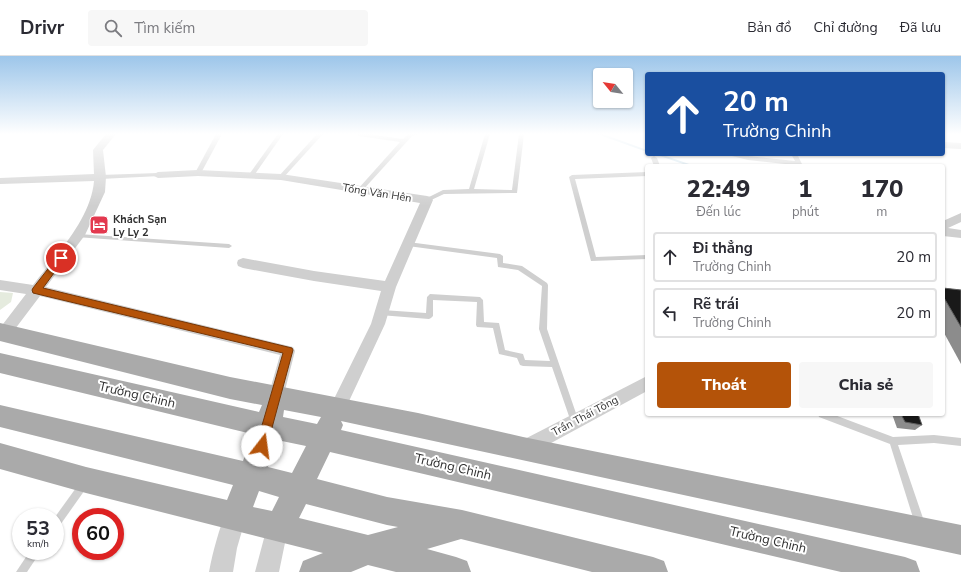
<!DOCTYPE html>
<html lang="vi">
<meta charset="utf-8">
<style>
:root{--surface:#fff;--page:#f7f7f7;--text:#2b2b33;--muted:#7c7c81;--line:#e1e1e2;--accent:#b45309}
body{margin:0;font-family:"Nunito Sans",sans-serif;background:var(--page);color:var(--text);height:100vh;display:flex;flex-direction:column;font-size:15px;white-space:nowrap}
*{box-sizing:border-box;margin:0}
p{font-size:13px;color:var(--muted)}
.icon{flex:none;width:22px;height:22px;fill:none;stroke:currentColor;stroke-width:2;stroke-linecap:round;stroke-linejoin:round}
.map{position:relative;flex:1;overflow:hidden}
.panel{position:absolute;left:645px;top:108px;width:300px;height:252px;display:flex;flex-direction:column;background:var(--surface);border-radius:4px;box-shadow:0 1px 3px #0004}
.panel>*{flex:none}
.top-card{position:absolute;left:645px;top:16px;width:300px;height:84px;border-radius:4px;box-shadow:0 1px 3px #0004;background:#1a4fa0;color:#fff;overflow:hidden}
.needle{width:26px;rotate:300deg}
.fabs{position:absolute;left:593px;top:12px;display:grid;gap:8px}
.fabs a{display:grid;place-items:center;width:40px;height:40px;border-radius:4px;background:var(--surface);box-shadow:0 1px 3px #0004;font-size:20px}
.speed{position:absolute;left:12px;top:452px;display:flex;gap:8px;font-size:20px;font-weight:700;text-align:center}
.speed>*{display:grid;place-content:center;width:52px;height:52px;border-radius:50%;background:var(--surface);box-shadow:0 1px 3px #0004;line-height:1}
.speed small{font-size:10px;font-weight:400}
.speed .limit{border:6px solid #d22;background:#fff;color:#111}
.pin{position:absolute;display:grid;place-items:center;width:34px;height:34px;color:#fff;margin:-17px;border:2px solid #fff;border-radius:50%;box-shadow:0 1px 4px #0007}
.me{position:absolute;width:44px;margin:-22px;rotate:15deg;stroke-linejoin:round;filter:drop-shadow(0 0 3px #0008)}
.turn{display:flex;align-items:center;gap:14px;height:84px;padding:0 12px;font-size:18px}
.turn .icon{width:52px;height:52px;stroke-width:2.5}
.turn b{display:block;font-size:28px;line-height:34px}
.eta{display:flex;justify-content:space-evenly;align-items:center;height:68px;text-align:center}
.eta b{font-size:24px;font-weight:800;line-height:28px}
.button{display:flex;gap:8px;margin-top:auto;padding:8px 12px}
.button a{flex:1;height:46px;border-radius:4px;background:var(--accent);color:#fff;font-size:16px;font-weight:800;line-height:46px;text-align:center}
.button a+a{background:var(--page);color:var(--text)}
ul{padding:0;list-style:none}
li{display:flex;align-items:center;gap:12px;height:50px;margin:0 8px 6px;padding:0 4px;border:2px solid var(--line);border-radius:4px}
li div{flex:1}
li b{display:block;font-size:15px}
li em{font-style:normal}
header{display:flex;align-items:center;gap:24px;box-sizing:border-box;height:56px;padding:0 20px;background:var(--surface);border-bottom:1px solid var(--line)}
header strong{font-size:19px}
nav{display:flex;gap:22px;margin-inline-start:auto;font-size:14px}
.search{width:280px;height:36px;background:var(--page);display:flex;align-items:center;gap:10px;box-sizing:border-box;padding:0 14px;border-radius:4px;color:var(--muted);font-size:15px}
.map>svg:first-child{display:block}
.green{fill:#e5ebde}
.lines{fill:none;stroke-linecap:round;stroke-linejoin:round}
.stream{fill:#cee2ed;fill-rule:evenodd}
.service{fill:#cfcfcf;fill-rule:evenodd}
.minor{fill:#cfcfcf;fill-rule:evenodd}
.tertiary{fill:#cfcfcf;fill-rule:evenodd}
.primary{fill:#aaa;fill-rule:evenodd}
.wall{fill:#8c8c8c}
.building{fill:#191919;stroke:#5e5e5e}
.route{fill:#b45309;stroke:#753606}
.labels{text-anchor:middle;dominant-baseline:central;stroke-width:4;stroke-linejoin:round;paint-order:stroke}
.street-label{font-size:11px;fill:#323232;stroke:#fff}
.poi-label{font-size:11px;font-weight:bold;fill:#323232;stroke:#fff;text-anchor:start}
.near-street-label{font-size:13px;fill:#323232;stroke:#fff}
</style>
<header>
<strong>Drivr</strong>
<div class="search"><svg class="icon" aria-label="search" viewBox="0 0 24 24"><circle cx="10" cy="10" r="6"/><path d="M15 15l6 6"/></svg>Tìm kiếm</div>
<nav><a>Bản đồ</a><a>Chỉ đường</a><a>Đã lưu</a></nav>
</header>
<div class="map">
<svg width="961" height="516" viewBox="0 0 961 516">
<rect width="100%" height="100%" fill="#fff"/>
<path class="green" d="M0,236L13,237L11,246L0,254Z"/>
<g class="lines">
<g class="stream">
<path d="M597,78H603L647,94V96Z"/>
<path d="M654,98H660L695,110H689Z"/>
</g>
<g class="service">
<path d="M216,78H222L201,117L198,119L196,118L195,117Z"/>
<path d="M278,78H283L253,121H249L248,120Z"/>
<path d="M317,78H323L283,122H279V120Z"/>
<path d="M357,78H368L403,83L408,78H419L412,80L362,135H358V133L400,86L359,80Z"/>
<path d="M485,78H490L474,133L512,134L519,78H524L517,137L444,138L429,145H425V143L443,134L469,133Z"/>
<path d="M727,98H737L748,100L795,105L791,98H797L803,110L748,104L728,99Z"/>
<path d="M654,100L657,102L660,110H654L651,102Z"/>
<path d="M647,116V120L575,123L596,201L647,199V203L591,205L569,121L572,119Z"/>
<path d="M158,117L160,118V120L100,123L97,121L100,119Z"/>
<path d="M78,178L229,188L232,190L229,192L76,181L75,180Z"/>
<path d="M406,186H408L500,198L503,200V207L522,210L547,227L548,229L547,273L579,366L578,369L575,370L572,369L571,366L552,311L523,310L520,309L517,302L499,298L493,272L477,271L476,269L477,246L433,244V260L431,262L429,263L380,259L379,257L380,255L382,254L426,257L427,241L430,238L480,241L483,244L484,266L499,267L505,294L523,298L525,304L550,305L539,273L542,230L518,214L498,211L497,202L408,190H406L405,188Z"/>
<path d="M818,358H832L893,381L934,379L961,382V390L934,387L898,389L925,468L923,471L920,473L917,471L915,468L890,388L819,361Z"/>
<path d="M84,424L87,425L88,428L87,431L58,472L55,474V461L81,425Z"/>
<path d="M30,495H41L27,516H16Z"/>
</g>
<g class="minor">
<path d="M106,78H116L103,94L106,121L105,136L85,179L46,231L293,291L295,295L282,346L276,348L270,346L268,341L280,299L40,240L9,281L4,283L0,281V272L26,238L0,234V224L33,229C56,199 91,163 94,125L0,128V122L94,118L93,94Z"/>
<path d="M943,86L961,87V93L943,92Z"/>
<path d="M198,114L281,118L427,140L431,141L433,144L396,231L385,268L343,358L337,360L331,358L329,353L371,268L381,235L314,225L243,212L238,210L237,207L238,204L243,202L314,215L385,225L420,147L281,124L198,120L158,122L152,119L158,116Z"/>
<path d="M961,157V166L948,172L961,174V182L943,180V165Z"/>
<path d="M647,320V335L529,399L523,401L517,399L515,393L517,387Z"/>
</g>
<g class="tertiary">
<path d="M235,450L243,453L246,461L237,492L233,516H209C213,494 219,474 227,453Z"/>
<path d="M279,461L287,464L290,472L286,482L279,516H255L267,471L271,464Z"/>
</g>
<path class="primary" d="M0,267L230,321L418,357L523,381L961,469V499L341,365L343,369L341,374L905,501L916,505L920,516H841L330,396L317,423L387,441L462,454L653,501L664,505L668,516H592L461,483L427,493L456,501L467,505L471,516H396L368,509L351,516H299L303,505L323,497L86,437L0,413V387L86,411L227,444L233,429L0,371V349L243,405L252,378L0,317V297L259,356L262,349L230,343L0,285ZM284,354L321,361L317,368L283,361ZM277,384L306,390L292,417L268,411ZM259,435L279,441L272,455L253,451ZM306,448L387,469L398,471L368,479L299,462Z"/>
</g>
<g class="wall">
<path d="M943,232L961,234V308L943,275Z"/>
<path d="M892,358H918L922,369L915,374L897,372Z"/>
</g>
<g class="building">
<path d="M943,232L961,234V271L943,240Z"/>
<path d="M901,358H918L922,369L905,366Z"/>
</g>
<linearGradient id="sky" x2="0" y2="1"><stop stop-color="#9dc6ea"/><stop offset="0.52" stop-color="#fff"/><stop offset="1" stop-color="#fff" stop-opacity="0"/></linearGradient>
<rect width="961" height="150" fill="url(#sky)"/>
<path class="route" d="M61,199L65,202L43,232L292,292L293,294L266,394L262,395L258,394L256,390L283,297L33,237L32,234L33,232L58,200Z"/>
<defs>
<symbol id="hotel-square" viewBox="-11 -11 22 22"><rect x="-9" y="-9" width="18" height="18" rx="4" fill="#e3394f" stroke="#fff"/><path d="M-6-4.5h1.5V1H6V5H4.5V3h-9V5H-6ZM-4 0a1.8 1.8 0 1 1 3.6 0ZM.5 0V-2.5h3Q6-2.5 6 0Z" fill="#fff"/></symbol>
</defs>
<g fill-rule="evenodd">
<use href="#hotel-square" x="88" y="158" width="22" height="22"/>
</g>
<g class="labels">
<g class="street-label">
<text transform="translate(377 137) rotate(9)">Tống Văn Hên</text>
<text transform="translate(585 360) rotate(-28)">Trần Thái Tông</text>
</g>
<g class="poi-label">
<text x="113" y="163">Khách Sạn<tspan x="113" dy="13">Ly Ly 2</tspan></text>
</g>
<g class="near-street-label">
<text transform="translate(137 339) rotate(13)">Trường Chinh</text>
<text transform="translate(453 411) rotate(13)">Trường Chinh</text>
<text transform="translate(768 484) rotate(13)">Trường Chinh</text>
</g>
</g>
</svg>
<div class="fabs">
<a><svg class="needle" viewBox="-14 -14 28 28"><path d="M0-13l5 13h-10z" fill="#e53935"/><path d="M0 13l5-13h-10z" fill="#7c7c81"/></svg></a>
</div>
<div class="speed"><div>53<small>km/h</small></div><div class="limit">60</div></div>
<div class="pin" style="left:61px;top:202px;background:#d93025"><svg class="icon" aria-label="arrive" viewBox="0 0 24 24"><path d="M6 21V4h12l-3 4 3 4H6"/></svg></div>
<svg class="me" style="left:262px;top:390px" viewBox="-20 -20 40 40"><circle r="19" fill="#fff"/><path d="M0-13L10 11 0 6-10 11z" fill="#b45309"/></svg>
<div class="top-card">
<div class="turn"><svg class="icon" aria-label="ahead" viewBox="0 0 24 24"><path d="M12 20V5M6 11l6-6 6 6"/></svg><div><b>20 m</b>Trường Chinh</div></div>
</div>
<section class="panel">
<div class="eta">
<div><b>22:49</b><p>Đến lúc</p></div>
<div><b>1</b><p>phút</p></div>
<div><b>170</b><p>m</p></div>
</div>
<ul>
<li><svg class="icon" aria-label="ahead" viewBox="0 0 24 24"><path d="M12 20V5M6 11l6-6 6 6"/></svg><div><b>Đi thẳng</b><p>Trường Chinh</p></div><em>20 m</em></li>
<li><svg class="icon" aria-label="left" viewBox="0 0 24 24"><path d="M17 20v-9H6M10 6l-5 5 5 5"/></svg><div><b>Rẽ trái</b><p>Trường Chinh</p></div><em>20 m</em></li>
</ul>
<div class="button"><a>Thoát</a><a>Chia sẻ</a></div>
</section>
</div>
